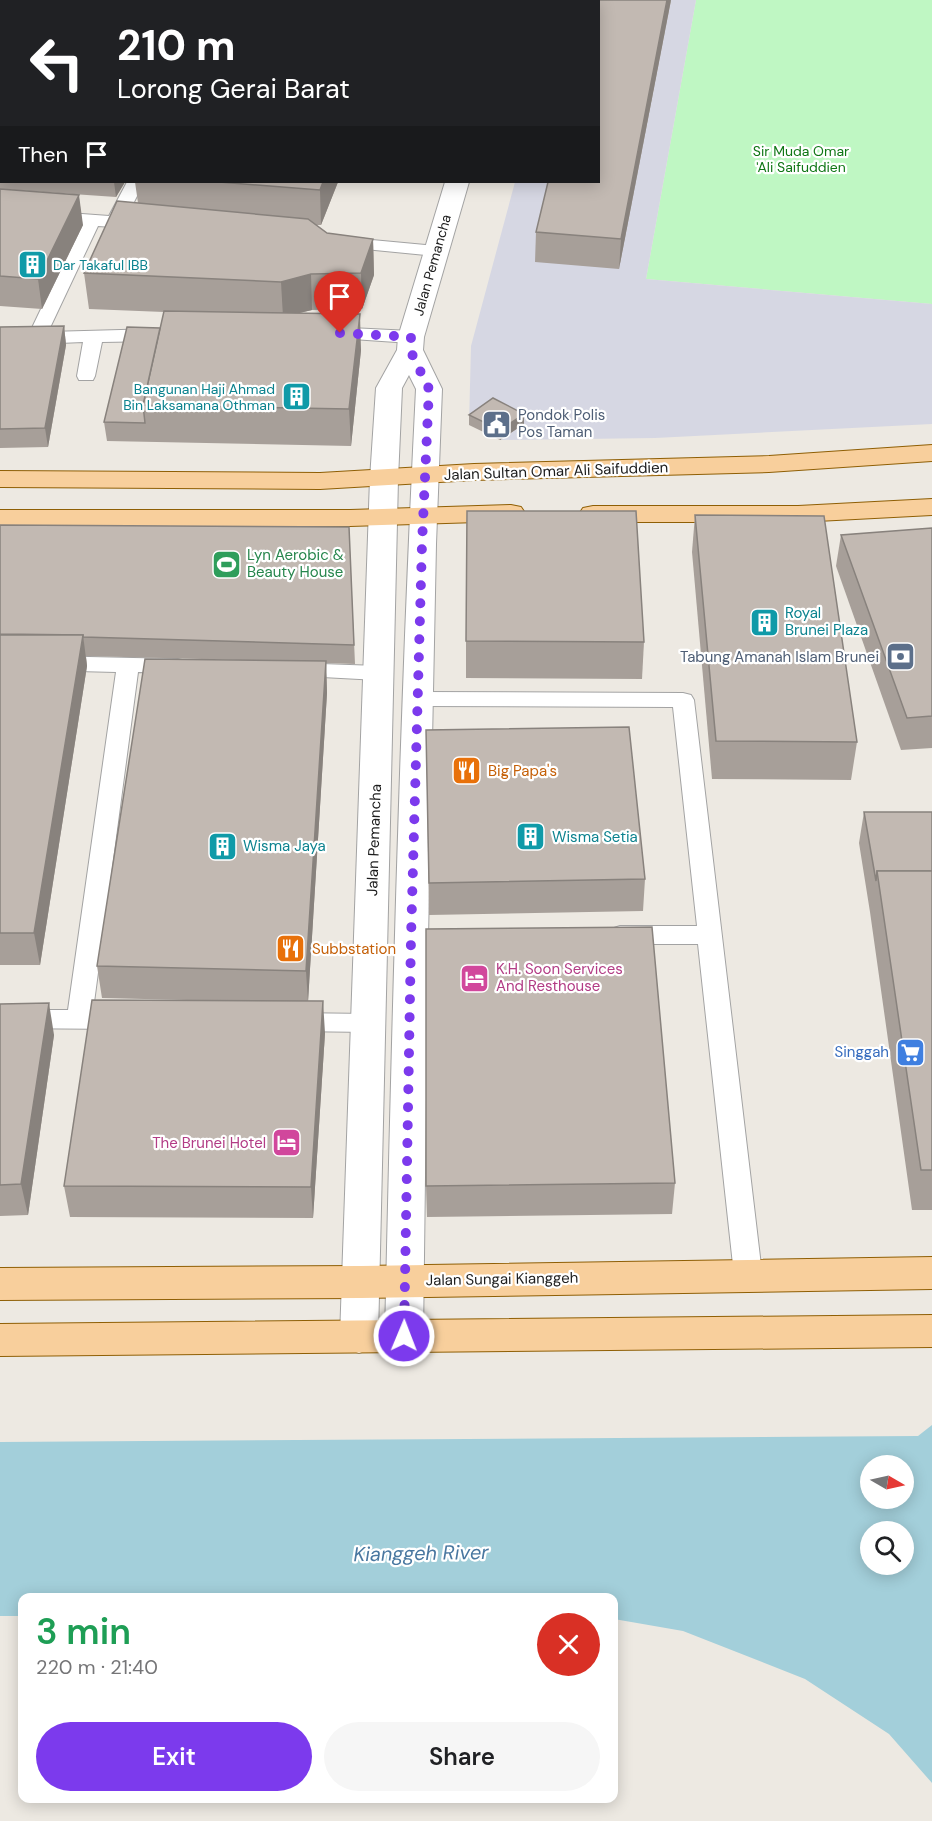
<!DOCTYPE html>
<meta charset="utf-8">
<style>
:root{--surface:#fff;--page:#f6f6f6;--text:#202124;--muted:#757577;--accent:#7c3aed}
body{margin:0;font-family:"DM Sans",sans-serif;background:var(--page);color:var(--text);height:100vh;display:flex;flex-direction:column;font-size:22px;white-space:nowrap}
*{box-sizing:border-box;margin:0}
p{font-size:20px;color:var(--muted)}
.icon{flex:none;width:33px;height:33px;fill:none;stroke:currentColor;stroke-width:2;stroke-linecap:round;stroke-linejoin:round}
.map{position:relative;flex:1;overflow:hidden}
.drawer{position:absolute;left:18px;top:1593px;width:600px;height:210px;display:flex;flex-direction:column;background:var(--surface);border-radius:12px;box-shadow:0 3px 15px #0003}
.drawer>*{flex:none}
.banner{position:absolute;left:0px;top:0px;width:600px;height:183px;box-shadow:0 3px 15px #0003;background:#202124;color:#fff;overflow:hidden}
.needle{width:39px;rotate:99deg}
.fabs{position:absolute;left:860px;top:1455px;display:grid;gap:12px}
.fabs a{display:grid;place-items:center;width:54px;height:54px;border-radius:50%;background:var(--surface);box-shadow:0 3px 15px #0003;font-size:30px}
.pin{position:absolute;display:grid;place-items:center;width:51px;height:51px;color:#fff;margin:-62px -26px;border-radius:50% 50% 50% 0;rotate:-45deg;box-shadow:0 0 6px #0007}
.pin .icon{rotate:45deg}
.me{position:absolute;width:66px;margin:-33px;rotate:1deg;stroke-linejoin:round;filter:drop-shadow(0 0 4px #0008)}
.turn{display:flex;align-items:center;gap:21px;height:126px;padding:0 18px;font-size:27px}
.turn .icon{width:78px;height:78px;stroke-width:2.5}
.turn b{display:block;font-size:42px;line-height:51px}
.then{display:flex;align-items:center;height:57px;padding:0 18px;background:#0003;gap:12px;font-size:22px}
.round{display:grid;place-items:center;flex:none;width:63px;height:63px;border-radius:32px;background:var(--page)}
.overview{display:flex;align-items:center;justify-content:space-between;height:102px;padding:0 18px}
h1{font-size:36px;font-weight:600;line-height:45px;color:#1e9e55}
.button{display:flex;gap:12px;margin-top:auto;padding:12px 18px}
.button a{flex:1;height:69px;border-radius:36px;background:var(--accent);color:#fff;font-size:24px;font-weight:600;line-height:69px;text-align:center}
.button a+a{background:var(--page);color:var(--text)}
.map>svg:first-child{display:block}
.park{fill:#bff7c3}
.plaza{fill:#d6d7e3}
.water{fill:#a3cfda;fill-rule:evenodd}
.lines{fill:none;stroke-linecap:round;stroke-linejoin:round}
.lane-casing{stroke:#a3a3a3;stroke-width:2}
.street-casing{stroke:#a3a3a3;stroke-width:2}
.primary-casing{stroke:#8f5f05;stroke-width:2}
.lane{fill:#fff;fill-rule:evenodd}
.street{fill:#fff;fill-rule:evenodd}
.primary{fill:#f8cf9c;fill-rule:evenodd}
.wall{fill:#a79f99}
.shaded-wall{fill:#88827d}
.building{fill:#c2b9b2;stroke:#88827d;stroke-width:1.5}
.route{stroke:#7c3aed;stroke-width:10;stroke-dasharray:0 18}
.labels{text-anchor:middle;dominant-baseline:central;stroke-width:4.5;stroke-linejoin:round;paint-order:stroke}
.far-park-label{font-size:14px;fill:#0f7615;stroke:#fff}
.far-culture-label{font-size:14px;fill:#0d838f;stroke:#fff;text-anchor:start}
.far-street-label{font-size:14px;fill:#1c1c1c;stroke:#fff}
.service-label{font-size:15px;fill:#4e5e75;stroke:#fff;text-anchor:start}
.street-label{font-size:15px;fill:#1c1c1c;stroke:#fff}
.leisure-label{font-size:15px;fill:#27864d;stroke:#fff;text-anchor:start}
.culture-label{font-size:15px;fill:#0d838f;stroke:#fff;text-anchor:start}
.food-label{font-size:15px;fill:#c56008;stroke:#fff;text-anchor:start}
.hotel-label{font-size:15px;fill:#b23c85;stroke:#fff;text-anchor:start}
.shop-label{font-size:15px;fill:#366cbe;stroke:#fff;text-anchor:end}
.near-water-label{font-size:20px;font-style:italic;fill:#4977a0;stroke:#fff}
</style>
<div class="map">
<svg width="932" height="1821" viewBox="0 0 932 1821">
<rect width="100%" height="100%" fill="#ede9e2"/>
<path class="park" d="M696,0H932V304L646,279Z"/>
<path class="plaza" d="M671,0H696L646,279L932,304V424L655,438L500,440L524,424L469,425L471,346L515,182H555L619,268Z"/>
<path class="water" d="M932,1425V1783L889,1734L805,1679L683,1631L614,1619V1598H22V1616H0V1442L918,1436ZM870,1466H903V1498H870ZM870,1532H903V1564H870Z"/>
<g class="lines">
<defs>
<g id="lane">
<rect x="311" y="0" width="16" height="2"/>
<path d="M127,182H144L126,218L147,220L150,224L147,228L141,229L98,226L48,332L157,329L164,331L166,335L164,339L157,341L102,342L95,376L93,380H79L77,376L83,342L36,344L0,341V329L30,332L81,225L0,218V208L109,216Z"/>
<path d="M340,237L436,246L442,247L445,251L442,255L436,256L334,246L331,242L334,238Z"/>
<path d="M330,327L411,331L418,333L420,337L418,341L411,343L323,337L321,333L323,329Z"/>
<path d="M0,655L178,659L186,661L189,666L186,671L178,673L138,672L93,1010L121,1011L130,1013L134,1020L130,1027L121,1029L0,1028V1010H68L116,672L0,669Z"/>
<path d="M293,663L378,666L386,668L389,673L386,678L378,680L285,675L282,670L285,665Z"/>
<path d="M418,692L683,693L691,695L694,700L762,1274L758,1282L748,1285L738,1282L734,1274L698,944H620L611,941L608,935L611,929L620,926H697L673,707L418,706L410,704L407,699L410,694Z"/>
<path d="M293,1013L369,1014L378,1016L382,1023L378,1030L369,1032L293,1031L284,1029L280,1022L284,1015Z"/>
</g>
<g id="street">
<path d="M503,0H525L503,2Z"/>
<path d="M445,182H469L424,337L423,350L442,389L436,544L428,938L423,1336L418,1347L404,1352L390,1347L385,1336C392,1020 400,704 416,389L409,375L402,388L398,479L378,1337L373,1348L359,1353L345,1348L340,1337L370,479L376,388L397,350L398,337Z"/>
</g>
<g id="primary">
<path d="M932,445V461L769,472L474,480L320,489L0,487V471L320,473L474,464L769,456Z"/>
<path d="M932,499V515L798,522H593L583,520L579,514L583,508L593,506H798Z"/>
<path d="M511,505L521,507L525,513L521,519L511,521L350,526H0V510H350Z"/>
<path d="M932,1257V1289L361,1298L0,1300V1268L361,1266Z"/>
<path d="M932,1315V1347L0,1356V1324Z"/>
</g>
</defs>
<use href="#lane" class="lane-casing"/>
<use href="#street" class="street-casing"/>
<use href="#primary" class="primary-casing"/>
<use href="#lane" class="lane"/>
<use href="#street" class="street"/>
<use href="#primary" class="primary"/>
</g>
<g class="wall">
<path d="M4,0H301L300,2H4Z"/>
<path d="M671,0L619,269L535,262L536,232Z"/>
<rect x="0" y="22" width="2" height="73"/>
<path d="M0,100H2V182H125L116,197L0,189Z"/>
<path d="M135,182H338L321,225H316L327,233L373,239L374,275L362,309L312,310L299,313L361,350L351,446L107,441L104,422L160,328L164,312L89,309L84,273L138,203Z"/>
<path d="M0,189L83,225L42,309L0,306Z"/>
<path d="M64,326L66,345L48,447L0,448V327Z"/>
<path d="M469,415L524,424L500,440L469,425Z"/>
<path d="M695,515L857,742L851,780L712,779L692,552Z"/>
<path d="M0,525L349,527L355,664L326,663L327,693L308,1001L325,1033L313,1218L70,1217L64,1186L228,1001L102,998L97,966L240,660L86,656L87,666L40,965H0Z"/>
<path d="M932,528V748L901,750L836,566L841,535Z"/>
<path d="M466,641L644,642L642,679L466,678Z"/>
<path d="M426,730L645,879L643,911L429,915Z"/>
<path d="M864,812H932V1210H912L870,912L859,843Z"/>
<path d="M0,1004L54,1035L28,1215L0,1216Z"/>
<path d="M675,1183L672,1214L427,1217L426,1186Z"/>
</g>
<g class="shaded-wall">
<path d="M289,0H301L300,2H288Z"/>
<path d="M667,0H671L619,269L621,239Z"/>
<path d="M114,182H125L116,197Z"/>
<path d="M323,182H338L321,225L320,190Z"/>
<path d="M79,195L83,225L42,309L38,279Z"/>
<path d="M373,239L374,275L362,309L361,273Z"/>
<path d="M311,274L312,310L283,317L281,282Z"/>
<path d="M360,314L361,350L351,446L349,409Z"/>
<path d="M64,326L66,345L48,447L45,428Z"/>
<path d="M524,414V424L500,440V430Z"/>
<path d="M83,635L87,666L40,965L34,933Z"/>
<path d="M326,661L327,693L308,1002L306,971Z"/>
<path d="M323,1001L325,1033L313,1218L311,1187Z"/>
<path d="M49,1003L54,1035L28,1215L21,1184Z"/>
</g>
<g class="building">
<path d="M102,0H289L288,2H121Z"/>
<path d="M592,0H667L621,239L536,232L548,182H598V2H592Z"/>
<rect x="0" y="22" width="2" height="49"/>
<rect x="0" y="100" width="2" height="60"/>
<path d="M219,182H323L320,190Z"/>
<path d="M0,189L79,195L38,279L0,276Z"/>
<path d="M117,201L308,219L327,233L373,239L361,273L311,274L281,282L84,273Z"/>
<path d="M164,311L360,314L349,409L143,405Z"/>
<path d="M64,326L45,428L0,429V327Z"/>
<path d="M127,327L160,328L143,405L145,423L104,422Z"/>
<path d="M493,398L524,414L500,430L469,415Z"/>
<path d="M467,511H636L644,642L466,641Z"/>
<path d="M695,515L824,516L857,742L716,741Z"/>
<path d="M0,525L349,527L354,645L83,637V635L0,634Z"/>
<path d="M932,528V716L907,718L841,535Z"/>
<path d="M0,635H83L34,933H0Z"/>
<path d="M145,659L326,661L306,971L97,966Z"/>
<path d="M629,727L645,879L429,883L426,730Z"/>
<path d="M864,812H932V871H877L876,881Z"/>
<path d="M877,871H932V1170H921Z"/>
<path d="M652,927L675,1183L426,1186V929Z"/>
<path d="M92,1000L323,1001L311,1187L64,1186Z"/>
<path d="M49,1003L21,1184L0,1185V1004Z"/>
</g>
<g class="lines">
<path class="route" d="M340,333L411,337L410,350L429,389L422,544L411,938L404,1336"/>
</g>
<defs>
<symbol id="building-square" viewBox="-11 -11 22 22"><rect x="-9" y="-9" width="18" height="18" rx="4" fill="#0f9aa8" stroke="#fff"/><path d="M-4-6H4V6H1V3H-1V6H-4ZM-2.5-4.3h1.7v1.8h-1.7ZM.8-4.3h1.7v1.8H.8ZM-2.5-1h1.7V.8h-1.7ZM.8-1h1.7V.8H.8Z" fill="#fff"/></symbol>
<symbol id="civic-square" viewBox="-11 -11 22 22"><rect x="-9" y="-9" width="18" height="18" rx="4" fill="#5c6f8a" stroke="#fff"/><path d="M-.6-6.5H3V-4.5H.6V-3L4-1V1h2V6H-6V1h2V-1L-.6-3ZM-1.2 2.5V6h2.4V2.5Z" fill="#fff"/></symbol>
<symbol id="stadium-square" viewBox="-11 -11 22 22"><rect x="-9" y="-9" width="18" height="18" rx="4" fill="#2e9e5b" stroke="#fff"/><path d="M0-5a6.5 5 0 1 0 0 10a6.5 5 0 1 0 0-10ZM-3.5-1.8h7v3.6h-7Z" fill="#fff"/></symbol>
<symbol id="bank-square" viewBox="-11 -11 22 22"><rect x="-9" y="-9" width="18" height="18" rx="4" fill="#5c6f8a" stroke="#fff"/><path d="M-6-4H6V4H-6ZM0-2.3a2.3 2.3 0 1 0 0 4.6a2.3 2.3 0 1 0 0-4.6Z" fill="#fff"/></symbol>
<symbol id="restaurant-square" viewBox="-11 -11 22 22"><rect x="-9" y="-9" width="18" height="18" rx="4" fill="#e8710a" stroke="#fff"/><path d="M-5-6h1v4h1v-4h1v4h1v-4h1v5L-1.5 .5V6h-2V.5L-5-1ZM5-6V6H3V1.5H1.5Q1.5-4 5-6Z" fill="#fff"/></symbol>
<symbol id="hotel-square" viewBox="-11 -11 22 22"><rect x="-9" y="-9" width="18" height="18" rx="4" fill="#d1479c" stroke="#fff"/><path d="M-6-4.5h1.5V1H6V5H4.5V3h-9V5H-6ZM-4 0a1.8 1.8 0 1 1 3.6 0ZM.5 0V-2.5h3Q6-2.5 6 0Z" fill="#fff"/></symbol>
<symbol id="supermarket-square" viewBox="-11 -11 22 22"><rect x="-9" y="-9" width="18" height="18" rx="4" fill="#3f7fe0" stroke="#fff"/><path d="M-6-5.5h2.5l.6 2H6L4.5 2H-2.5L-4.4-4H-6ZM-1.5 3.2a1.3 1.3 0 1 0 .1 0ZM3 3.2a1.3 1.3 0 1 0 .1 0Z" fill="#fff"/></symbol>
</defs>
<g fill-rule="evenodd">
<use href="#building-square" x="16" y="248" width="33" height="33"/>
<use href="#building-square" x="280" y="380" width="33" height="33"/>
<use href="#civic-square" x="480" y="408" width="33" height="33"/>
<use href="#stadium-square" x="210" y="548" width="33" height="33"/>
<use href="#building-square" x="748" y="606" width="33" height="33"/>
<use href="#bank-square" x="884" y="640" width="33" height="33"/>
<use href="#restaurant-square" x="450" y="754" width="33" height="33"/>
<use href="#building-square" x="514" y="820" width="33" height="33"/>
<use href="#building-square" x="206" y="830" width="33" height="33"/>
<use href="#restaurant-square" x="274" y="932" width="33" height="33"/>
<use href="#hotel-square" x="458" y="962" width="33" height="33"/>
<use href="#supermarket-square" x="894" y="1036" width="33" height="33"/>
<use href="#hotel-square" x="270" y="1126" width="33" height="33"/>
</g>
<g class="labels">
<g class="far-park-label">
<text x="801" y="151">Sir Muda Omar<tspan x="801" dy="16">'Ali Saifuddien</tspan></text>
</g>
<g class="far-culture-label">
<text x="53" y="265">Dar Takaful IBB</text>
<text x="275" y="389" text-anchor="end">Bangunan Haji Ahmad<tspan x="275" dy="16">Bin Laksamana Othman</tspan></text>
</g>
<g class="far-street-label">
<text transform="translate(432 265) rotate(-74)">Jalan Pemancha</text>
</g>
<g class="service-label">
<text x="518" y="415">Pondok Polis<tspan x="518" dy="17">Pos Taman</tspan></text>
<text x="879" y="657" text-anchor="end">Tabung Amanah Islam Brunei</text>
</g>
<g class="street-label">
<text transform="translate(556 471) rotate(-2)">Jalan Sultan Omar Ali Saifuddien</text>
<text transform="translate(374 840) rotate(-88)">Jalan Pemancha</text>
<text transform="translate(502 1279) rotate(-1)">Jalan Sungai Kianggeh</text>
</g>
<g class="leisure-label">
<text x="247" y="555">Lyn Aerobic &amp;<tspan x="247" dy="17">Beauty House</tspan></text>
</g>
<g class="culture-label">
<text x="785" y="613">Royal<tspan x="785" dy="17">Brunei Plaza</tspan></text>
<text x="552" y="837">Wisma Setia</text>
<text x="243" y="846">Wisma Jaya</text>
</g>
<g class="food-label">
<text x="488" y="771">Big Papa's</text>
<text x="312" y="949">Subbstation</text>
</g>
<g class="hotel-label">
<text x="496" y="969">K.H. Soon Services<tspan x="496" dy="17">And Resthouse</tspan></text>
<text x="266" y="1143" text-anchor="end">The Brunei Hotel</text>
</g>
<g class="shop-label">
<text x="889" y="1052">Singgah</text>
</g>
<g class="near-water-label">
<text transform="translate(421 1553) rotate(-1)">Kianggeh River</text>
</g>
</g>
</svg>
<div class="fabs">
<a><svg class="needle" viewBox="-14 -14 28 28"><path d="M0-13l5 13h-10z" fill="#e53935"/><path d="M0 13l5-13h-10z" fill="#757577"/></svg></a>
<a><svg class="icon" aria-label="search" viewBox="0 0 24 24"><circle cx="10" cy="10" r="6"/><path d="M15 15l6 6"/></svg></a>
</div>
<div class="pin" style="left:340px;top:333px;background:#d93025"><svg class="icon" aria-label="arrive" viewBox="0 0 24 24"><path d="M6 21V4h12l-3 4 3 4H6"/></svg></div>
<svg class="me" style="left:404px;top:1336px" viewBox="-20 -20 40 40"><circle r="17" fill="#7c3aed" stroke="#fff" stroke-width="3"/><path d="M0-11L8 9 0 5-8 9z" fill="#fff"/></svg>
<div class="banner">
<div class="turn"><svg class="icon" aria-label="left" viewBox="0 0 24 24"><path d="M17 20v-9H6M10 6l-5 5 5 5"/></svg><div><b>210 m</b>Lorong Gerai Barat</div></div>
<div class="then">Then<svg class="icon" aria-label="arrive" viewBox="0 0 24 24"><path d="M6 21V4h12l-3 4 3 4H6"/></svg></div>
</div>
<section class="drawer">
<div class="overview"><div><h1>3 min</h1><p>220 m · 21:40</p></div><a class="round" style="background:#d93025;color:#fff"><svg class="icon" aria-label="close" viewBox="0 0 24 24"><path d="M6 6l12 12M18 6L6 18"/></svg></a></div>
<div class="button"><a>Exit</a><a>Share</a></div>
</section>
</div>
